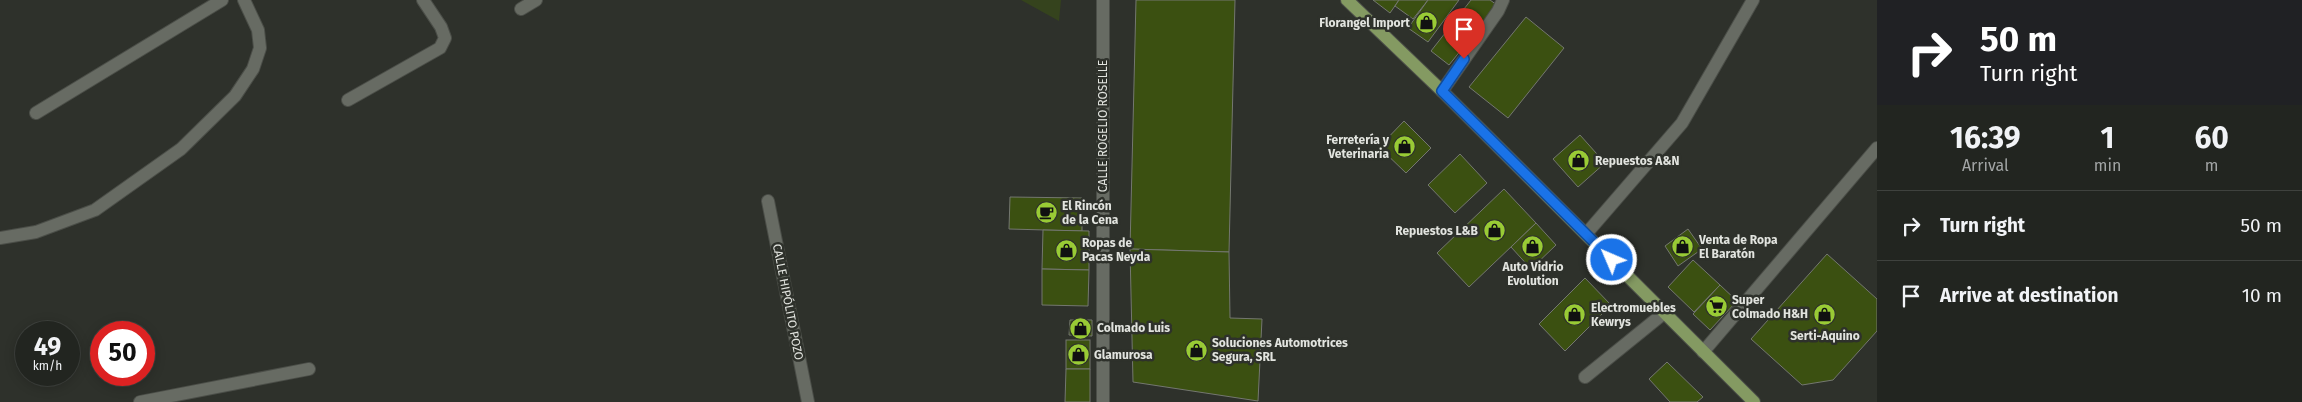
<!DOCTYPE html>
<meta charset="utf-8">
<style>
:root{--surface:#222520;--page:#2a2d29;--text:#f1f3f6;--muted:#a2a5a5;--line:#3f423e}
body{margin:0;font-family:"Fira Sans",sans-serif;background:var(--page);color:var(--text);height:100vh;display:flex;flex-direction:column;font-size:19px;white-space:nowrap}
*{box-sizing:border-box;margin:0}
p{font-size:16px;color:var(--muted)}
.icon{flex:none;width:28px;height:28px;fill:none;stroke:currentColor;stroke-width:2;stroke-linecap:round;stroke-linejoin:round}
.map{position:relative;flex:1;overflow:hidden}
.details{display:flex;flex-direction:column;background:var(--surface);width:425px}
.details>*{flex:none}
.top-card{background:#202124;color:#fff;overflow:hidden}
.speed{position:absolute;left:15px;top:321px;display:flex;gap:10px;font-size:25px;font-weight:700;text-align:center}
.speed>*{display:grid;place-content:center;width:65px;height:65px;border-radius:50%;background:var(--surface);box-shadow:0 2px 12px #0003,0 0 0 1px var(--line);line-height:1}
.speed small{font-size:12px;font-weight:400}
.speed .limit{border:8px solid #d22;background:#fff;color:#111}
.pin{position:absolute;display:grid;place-items:center;width:42px;height:42px;color:#fff;margin:-51px -21px;border-radius:50% 50% 50% 0;rotate:-45deg;box-shadow:0 0 5px #0007}
.pin .icon{rotate:45deg}
.me{position:absolute;width:55px;margin:-28px;rotate:315deg;stroke-linejoin:round;filter:drop-shadow(0 0 4px #0008)}
.turn{display:flex;align-items:center;gap:18px;height:105px;padding:0 20px;font-size:22px}
.turn .icon{width:65px;height:65px;stroke-width:2.5}
.turn b{display:block;font-size:35px;line-height:42px}
.eta{display:flex;justify-content:space-evenly;align-items:center;height:85px;text-align:center}
.eta b{font-size:30px;font-weight:700;line-height:35px}
ul{padding:0;list-style:none}
li{display:flex;align-items:center;gap:15px;height:70px;padding:0 20px;border-top:1px solid var(--line)}
li div{flex:1}
li b{display:block;font-size:19px}
li em{font-style:normal}
main{display:flex;flex:1;min-height:0}
.map>svg:first-child{display:block}
.green{fill:#35431d}
.building{fill:#3b5011;stroke:#747770}
.lines{fill:none;stroke-linecap:round;stroke-linejoin:round}
.minor-casing{stroke:#4b4e48;stroke-width:14}
.major-casing{stroke:#4b4e48;stroke-width:14}
.minor{stroke:#676b63;stroke-width:12}
.major{stroke:#849a62;stroke-width:12}
.route-casing{stroke:#114b97;stroke-width:12}
.route{stroke:#1a73e8;stroke-width:9}
.labels{text-anchor:middle;dominant-baseline:central;stroke-width:5;stroke-linejoin:round;paint-order:stroke}
.poi-label{font-size:12px;font-weight:bold;fill:#e2e4df;stroke:#2e312b;text-anchor:start}
.street-label{font-size:12px;fill:#e2e4df;stroke:#2e312b}
</style>
<main>
<div class="map">
<svg width="1877" height="402" viewBox="0 0 1877 402">
<rect width="100%" height="100%" fill="#2e312b"/>
<path class="green" d="M1021,0H1061L1059,21Z"/>
<g class="building">
<path d="M1136,0H1235L1229,252L1130,249Z"/>
<path d="M1373,0H1399L1390,13Z"/>
<path d="M1399,0H1428L1413,19L1395,6Z"/>
<path d="M1428,0H1459L1428,42L1408,28Z"/>
<path d="M1471,0H1490L1497,5L1449,65L1431,51Z"/>
<path d="M1526,17L1564,48L1508,118L1469,87Z"/>
<path d="M1404,121L1431,148L1406,173L1379,147Z"/>
<path d="M1580,135L1605,163L1578,187L1553,159Z"/>
<path d="M1460,154L1487,183L1455,213L1428,185Z"/>
<path d="M1504,189L1536,223L1469,287L1437,253Z"/>
<path d="M1010,197L1082,198V231L1009,229Z"/>
<path d="M1536,223L1556,245L1531,269L1511,247Z"/>
<path d="M1688,229L1702,249L1678,266L1665,246Z"/>
<path d="M1043,230L1089,231V270L1042,269Z"/>
<path d="M1130,249L1229,252L1230,318L1262,319L1258,401L1133,382Z"/>
<path d="M1827,254L1877,299V331L1833,380L1802,385L1751,339Z"/>
<path d="M1693,260L1720,285L1694,312L1668,287Z"/>
<path d="M1042,269L1089,270L1088,306L1042,305Z"/>
<path d="M1585,278L1611,305L1565,351L1539,324Z"/>
<path d="M1720,285L1737,301L1710,330L1693,314Z"/>
<path d="M1070,320H1092V336L1069,335Z"/>
<rect x="1066" y="340" width="24" height="29"/>
<path d="M1667,362L1703,397L1697,402H1670L1649,379Z"/>
<path d="M1066,369H1090V402H1065Z"/>
</g>
<g class="lines">
<defs>
<g id="minor">
<path d="M1103,0V402"/>
<path d="M521,9L536,0"/>
<path d="M1442,91L1498,11L1503,0"/>
<path d="M348,100L440,48L445,38L441,27L423,0"/>
<path d="M36,113L222,0"/>
<path d="M768,201L808,402"/>
<path d="M1586,234L1682,123L1753,0"/>
<path d="M0,238L36,232L95,210L181,149L235,96L253,69L260,48L258,30L244,0"/>
<path d="M1703,352L1877,148"/>
<path d="M1585,377L1664,313"/>
<path d="M140,402L309,369"/>
</g>
<path id="major" d="M1347,0L1442,91L1754,402"/>
</defs>
<use href="#minor" class="minor-casing"/>
<use href="#major" class="major-casing"/>
<use href="#minor" class="minor"/>
<use href="#major" class="major"/>
</g>
<g class="lines">
<defs>
<path id="route" d="M1464,59L1442,91L1612,260"/>
</defs>
<use href="#route" class="route-casing"/>
<use href="#route" class="route"/>
</g>
<defs>
<symbol id="shop-disc" viewBox="-11 -11 22 22"><circle r="9.5" fill="#99cb35" stroke="#2e312b"/><path d="M-5-2.5h2.3a2.7 3.5 0 0 1 5.4 0H5L5.5 6h-11ZM-1.5-2.5h3a1.5 2.3 0 0 0-3 0Z" fill="#111"/></symbol>
<symbol id="cafe-disc" viewBox="-11 -11 22 22"><circle r="9.5" fill="#99cb35" stroke="#2e312b"/><path d="M-5.5-4.5H6V0H3Q3 3.5 0 3.5H-2.5Q-5.5 3.5-5.5 0ZM3-3.2v2h1.7v-2ZM-6 4.5H4V6H-6Z" fill="#111"/></symbol>
<symbol id="supermarket-disc" viewBox="-11 -11 22 22"><circle r="9.5" fill="#99cb35" stroke="#2e312b"/><path d="M-6-5.5h2.5l.6 2H6L4.5 2H-2.5L-4.4-4H-6ZM-1.5 3.2a1.3 1.3 0 1 0 .1 0ZM3 3.2a1.3 1.3 0 1 0 .1 0Z" fill="#111"/></symbol>
</defs>
<g fill-rule="evenodd">
<use href="#shop-disc" x="1414" y="10" width="25" height="25"/>
<use href="#shop-disc" x="1392" y="134" width="25" height="25"/>
<use href="#shop-disc" x="1566" y="148" width="25" height="25"/>
<use href="#cafe-disc" x="1034" y="200" width="25" height="25"/>
<use href="#shop-disc" x="1482" y="218" width="25" height="25"/>
<use href="#shop-disc" x="1520" y="234" width="25" height="25"/>
<use href="#shop-disc" x="1670" y="234" width="25" height="25"/>
<use href="#shop-disc" x="1054" y="238" width="25" height="25"/>
<use href="#supermarket-disc" x="1704" y="294" width="25" height="25"/>
<use href="#shop-disc" x="1562" y="302" width="25" height="25"/>
<use href="#shop-disc" x="1812" y="302" width="25" height="25"/>
<use href="#shop-disc" x="1068" y="316" width="25" height="25"/>
<use href="#shop-disc" x="1184" y="338" width="25" height="25"/>
<use href="#shop-disc" x="1066" y="342" width="25" height="25"/>
</g>
<g class="labels">
<g class="poi-label">
<text x="1410" y="23" text-anchor="end">Florangel Import</text>
<text x="1389" y="140" text-anchor="end">Ferretería y<tspan x="1389" dy="14">Veterinaria</tspan></text>
<text x="1595" y="161">Repuestos A&amp;N</text>
<text x="1062" y="206">El Rincón<tspan x="1062" dy="14">de la Cena</tspan></text>
<text x="1478" y="231" text-anchor="end">Repuestos L&amp;B</text>
<text x="1699" y="240">Venta de Ropa<tspan x="1699" dy="14">El Baratón</tspan></text>
<text x="1082" y="243">Ropas de<tspan x="1082" dy="14">Pacas Neyda</tspan></text>
<text x="1533" y="267" text-anchor="middle">Auto Vidrio<tspan x="1533" dy="14">Evolution</tspan></text>
<text x="1732" y="300">Super<tspan x="1732" dy="14">Colmado H&amp;H</tspan></text>
<text x="1591" y="308">Electromuebles<tspan x="1591" dy="14">Kewrys</tspan></text>
<text x="1097" y="328">Colmado Luis</text>
<text x="1825" y="336" text-anchor="middle">Serti-Aquino</text>
<text x="1212" y="343">Soluciones Automotrices<tspan x="1212" dy="14">Segura, SRL</tspan></text>
<text x="1094" y="355">Glamurosa</text>
</g>
<g class="street-label">
<text transform="translate(1103 126) rotate(-90)">CALLE ROGELIO ROSELLE</text>
<text transform="translate(788 302) rotate(79)">CALLE HIPÓLITO POZO</text>
</g>
</g>
</svg>
<div class="speed"><div>49<small>km/h</small></div><div class="limit">50</div></div>
<div class="pin" style="left:1464px;top:59px;background:#d93025"><svg class="icon" aria-label="arrive" viewBox="0 0 24 24"><path d="M6 21V4h12l-3 4 3 4H6"/></svg></div>
<svg class="me" style="left:1612px;top:260px" viewBox="-20 -20 40 40"><circle r="17" fill="#1a73e8" stroke="#fff" stroke-width="3"/><path d="M0-11L8 9 0 5-8 9z" fill="#fff"/></svg>
</div>
<section class="details">
<div class="top-card">
<div class="turn"><svg class="icon" aria-label="right" viewBox="0 0 24 24"><path d="M7 20v-9h11M14 6l5 5-5 5"/></svg><div><b>50 m</b>Turn right</div></div>
</div>
<div class="eta">
<div><b>16:39</b><p>Arrival</p></div>
<div><b>1</b><p>min</p></div>
<div><b>60</b><p>m</p></div>
</div>
<ul>
<li><svg class="icon" aria-label="right" viewBox="0 0 24 24"><path d="M7 20v-9h11M14 6l5 5-5 5"/></svg><div><b>Turn right</b></div><em>50 m</em></li>
<li><svg class="icon" aria-label="arrive" viewBox="0 0 24 24"><path d="M6 21V4h12l-3 4 3 4H6"/></svg><div><b>Arrive at destination</b></div><em>10 m</em></li>
</ul>
</section>
</main>
